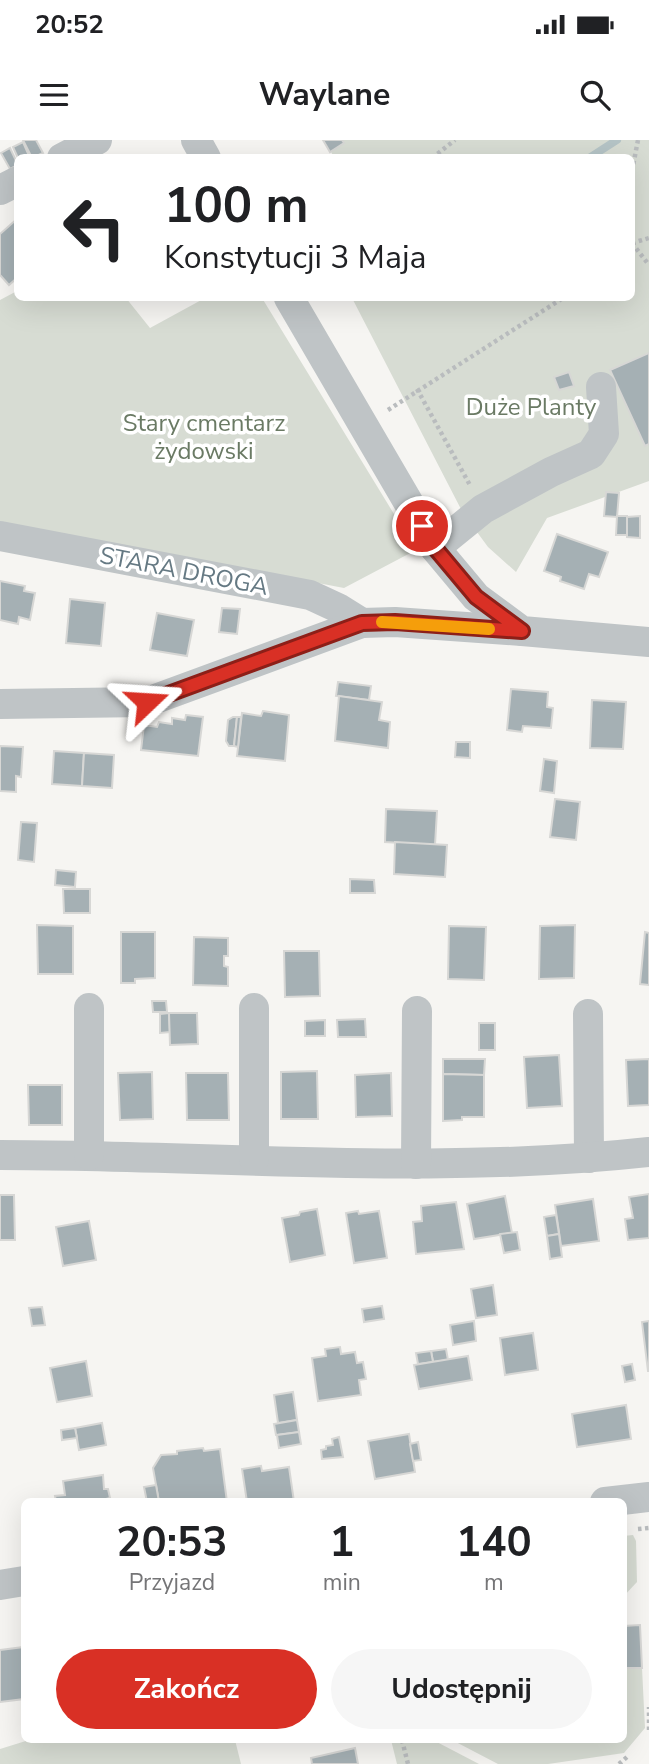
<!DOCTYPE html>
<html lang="pl">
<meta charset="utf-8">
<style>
:root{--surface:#fff;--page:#f6f6f6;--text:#202124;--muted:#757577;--accent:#d93025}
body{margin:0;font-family:"Nunito Sans",sans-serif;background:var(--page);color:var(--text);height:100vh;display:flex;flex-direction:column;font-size:26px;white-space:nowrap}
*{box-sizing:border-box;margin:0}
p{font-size:23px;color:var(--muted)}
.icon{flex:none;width:38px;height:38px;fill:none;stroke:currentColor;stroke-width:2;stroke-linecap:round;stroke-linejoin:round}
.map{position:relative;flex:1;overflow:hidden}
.drawer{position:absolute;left:21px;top:1358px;width:606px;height:245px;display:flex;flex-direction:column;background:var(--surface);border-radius:10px;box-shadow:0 7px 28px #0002}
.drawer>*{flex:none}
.hud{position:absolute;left:14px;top:14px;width:621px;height:147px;border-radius:10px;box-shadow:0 7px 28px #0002;background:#fff;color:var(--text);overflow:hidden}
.pin{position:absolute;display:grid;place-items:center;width:60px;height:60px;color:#fff;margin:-30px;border:4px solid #fff;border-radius:50%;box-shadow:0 2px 7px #0007}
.me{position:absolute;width:77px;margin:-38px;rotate:70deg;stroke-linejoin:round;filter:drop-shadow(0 0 5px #0008)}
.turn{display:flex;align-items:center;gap:24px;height:147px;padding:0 35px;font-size:32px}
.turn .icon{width:91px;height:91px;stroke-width:2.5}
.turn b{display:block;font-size:49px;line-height:60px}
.eta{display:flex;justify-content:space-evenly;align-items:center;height:119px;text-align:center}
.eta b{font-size:42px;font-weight:700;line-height:49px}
.button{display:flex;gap:14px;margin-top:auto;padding:14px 35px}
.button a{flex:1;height:80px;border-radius:42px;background:var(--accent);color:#fff;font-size:28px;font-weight:700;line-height:80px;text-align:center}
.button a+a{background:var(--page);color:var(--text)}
.status{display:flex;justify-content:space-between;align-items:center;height:49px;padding:0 35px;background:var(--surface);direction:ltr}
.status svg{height:19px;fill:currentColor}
header{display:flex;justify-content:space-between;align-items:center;height:91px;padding:0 35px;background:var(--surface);font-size:32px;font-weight:700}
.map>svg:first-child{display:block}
.green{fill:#d7dcd3}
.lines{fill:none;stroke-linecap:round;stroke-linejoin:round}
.stream{stroke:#b5c4c6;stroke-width:8}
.building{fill:#a5b0b4;stroke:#d7d7d5;stroke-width:2}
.path{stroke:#b9bcbe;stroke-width:4.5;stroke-dasharray:3.5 3.5;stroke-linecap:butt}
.minor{stroke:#bfc4c6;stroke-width:30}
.route-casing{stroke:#8d1f18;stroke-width:18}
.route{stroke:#d93025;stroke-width:12}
.slow{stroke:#f59e0b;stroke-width:12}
.labels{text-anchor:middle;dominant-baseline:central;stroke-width:7;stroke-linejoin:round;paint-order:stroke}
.park-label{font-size:24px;fill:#6a7a64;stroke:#fff}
.street-label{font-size:24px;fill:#657983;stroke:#fff}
</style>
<div class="status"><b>20:52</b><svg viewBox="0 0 49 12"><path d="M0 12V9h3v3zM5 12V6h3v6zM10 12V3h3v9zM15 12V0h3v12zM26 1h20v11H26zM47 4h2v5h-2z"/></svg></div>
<header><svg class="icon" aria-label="menu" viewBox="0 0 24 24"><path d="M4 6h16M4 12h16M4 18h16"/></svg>Waylane<svg class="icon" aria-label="search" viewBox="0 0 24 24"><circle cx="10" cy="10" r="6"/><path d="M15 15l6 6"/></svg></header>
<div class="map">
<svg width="649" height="1624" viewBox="0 0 649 1624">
<rect width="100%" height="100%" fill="#f6f5f2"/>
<g class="green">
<path d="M324,0H649V341L547,378L516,432L488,407L463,373L352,158H632V18L334,17Z"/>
<path d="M17,151L18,158H126L150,188L205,158H262L416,410L344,448L0,382V160Z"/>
<path d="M633,1395L636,1401L637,1442L623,1457V1396Z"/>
<path d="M623,1528H642L645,1588L624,1613L548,1624H498L452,1600H623Z"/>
<path d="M29,1600H235L241,1624H0V1609Z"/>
<path d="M391,1600H433L479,1624H397Z"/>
</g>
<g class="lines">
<path class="stream" d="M589,18L617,0"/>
</g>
<g class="building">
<path d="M23,0H36L43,13L32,18Z"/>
<path d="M323,0H342L344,3L330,12Z"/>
<path d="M23,2L30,18H18L13,7Z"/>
<path d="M10,8L18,25L10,29L1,13Z"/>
<path d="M18,78V137L9,145L0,135V94Z"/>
<path d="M649,213V304L645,306L610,230Z"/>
<path d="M569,232L574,246L559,250L554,237Z"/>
<path d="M606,352L619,353L617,377L604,376Z"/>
<path d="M627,376V395H616L617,376Z"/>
<path d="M640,376V398L627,397V377Z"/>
<path d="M557,394L608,412L599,437L589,434L584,449L560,441L561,437L544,431Z"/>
<path d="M0,441L25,446L24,451L35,453L30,480L19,477L18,484L0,480Z"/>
<path d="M70,459L105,463L101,506L66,503Z"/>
<path d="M222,468L240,469L237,494L219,492Z"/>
<path d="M157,473L194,480L187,516L150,510Z"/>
<path d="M338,542L371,546L369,560L336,556Z"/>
<path d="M511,549L548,552L547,567L553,568L551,588L523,586L522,592L507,590Z"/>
<path d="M339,556L382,562L379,580L390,582L388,608L335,601Z"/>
<path d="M592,560L626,562L623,609L590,608Z"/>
<path d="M263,571L289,575L285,621L237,616L242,573L261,576Z"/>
<path d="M186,575L203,577L198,616L141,610L144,585L157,587L159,582L172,584V578L185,580Z"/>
<path d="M233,577H237L234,606H229L226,601L228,580Z"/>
<path d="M237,577H241L238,607L234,606Z"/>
<path d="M456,602H470V618L455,617Z"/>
<path d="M0,606L23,607L21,637L16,636V652L0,651Z"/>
<path d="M54,611L84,613L82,646L52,644Z"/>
<path d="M84,613L114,615L112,648L82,646Z"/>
<path d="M544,619L557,621L554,653L540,651Z"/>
<path d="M555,659L580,662L576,700L550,697Z"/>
<path d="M386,669L437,671L435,705L385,702Z"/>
<path d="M21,682L37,683L34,722L18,720Z"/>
<path d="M395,702L447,705L445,737L394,734Z"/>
<path d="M56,730L76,732L75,747L55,745Z"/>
<path d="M350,739L374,740L375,753H350Z"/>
<path d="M63,749H90V773H64Z"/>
<path d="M37,785L73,786V834H38Z"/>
<path d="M575,785L574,838L539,839L540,786Z"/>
<path d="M449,786L486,787L484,840L448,839Z"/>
<path d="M121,792H155V838L135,839V843H121Z"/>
<path d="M645,792L649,793V845L640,844Z"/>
<path d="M194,797L228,798V816H224V826L228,827V846L193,845Z"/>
<path d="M284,811H319L320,856L285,857Z"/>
<path d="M152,861H166L167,872H153Z"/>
<path d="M169,873L170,892L160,893V874Z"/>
<path d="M169,873H197L198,904L170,905Z"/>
<path d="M365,879L366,897H338L337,880Z"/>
<path d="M325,880V896H305V881Z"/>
<rect x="479" y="883" width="16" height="27"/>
<path d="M559,915L562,966L527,968L524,917Z"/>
<path d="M443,919H485L484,935L443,934Z"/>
<path d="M649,919V965L628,966L626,920Z"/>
<path d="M317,931L318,979H281V932Z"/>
<path d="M152,932L153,979L120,980L118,933Z"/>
<path d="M186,933H228L229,980H187Z"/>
<path d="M391,933L392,976L356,977L355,935Z"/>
<path d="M443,934L484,935V977H462V980L443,981Z"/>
<path d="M28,945H62V985H29Z"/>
<path d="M649,1054V1098L628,1100L625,1079L633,1078L629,1057Z"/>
<path d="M0,1055H14L15,1100H0Z"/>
<path d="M505,1056L512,1093L474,1099L467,1064Z"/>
<path d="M593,1059L599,1101L561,1106L555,1065Z"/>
<path d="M456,1062L464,1109L416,1114L413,1082L422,1081L421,1066Z"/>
<path d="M317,1069L325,1115L290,1122L282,1078L299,1075L300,1072Z"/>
<path d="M358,1071L359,1074L379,1071L387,1118L354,1123L346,1073Z"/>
<path d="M556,1075L559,1094L547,1096L544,1077Z"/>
<path d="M89,1081L96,1120L63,1126L56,1087Z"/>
<path d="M517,1092L520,1110L504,1113L500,1094Z"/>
<path d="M559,1094L562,1117L550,1119L547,1096Z"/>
<path d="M493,1145L497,1175L476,1178L471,1149Z"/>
<path d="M382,1166L384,1179L364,1182L362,1169Z"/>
<path d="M42,1167L45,1185L32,1186L29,1168Z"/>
<path d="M474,1181L476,1201L453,1205L450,1185Z"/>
<path d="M649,1181V1231H648L642,1182Z"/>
<path d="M533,1193L538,1230L505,1235L500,1198Z"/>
<path d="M340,1207L341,1214L355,1212L357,1223L363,1222L366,1239L359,1240L361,1255L318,1261L312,1218L326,1216L325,1209Z"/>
<path d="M446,1209L448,1220L433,1222L431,1211Z"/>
<path d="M431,1211L433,1222L418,1224L416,1213Z"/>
<path d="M468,1216L472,1240L419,1249L414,1225Z"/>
<path d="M86,1221L92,1256L57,1262L50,1228Z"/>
<path d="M632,1224L635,1240L625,1242L622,1226Z"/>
<path d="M293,1252L297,1280L278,1283L274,1255Z"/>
<path d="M626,1265L631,1299L577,1307L572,1274Z"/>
<path d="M297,1280L299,1292L276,1295L274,1284Z"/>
<path d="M102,1283L106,1305L79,1310L75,1288Z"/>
<path d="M75,1288L77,1298L62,1300L61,1290Z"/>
<path d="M299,1292L301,1304L279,1308L277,1295Z"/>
<path d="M409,1294L415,1332L375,1339L368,1301Z"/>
<path d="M339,1297L343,1317L322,1319L321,1310L326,1309V1306L333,1305L332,1299Z"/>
<path d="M418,1302L421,1320L413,1321L410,1304Z"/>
<path d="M203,1308L204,1311L220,1309L227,1362H159L153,1328L161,1315L177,1314V1311Z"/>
<path d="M261,1326L262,1331L289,1327L294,1362H247L242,1329Z"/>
<path d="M103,1335L104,1349H108L110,1358L106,1359L107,1362H56L55,1356L65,1355L63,1341Z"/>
<path d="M156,1345L159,1362H147L144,1347Z"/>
<path d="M640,1485L642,1528H623V1486Z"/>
<path d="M24,1507V1559L0,1562V1510Z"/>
<path d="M355,1608L358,1624H312L311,1618Z"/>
</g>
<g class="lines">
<g class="path">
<path d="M432,18L455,0"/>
<path d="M632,31L638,0"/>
<path d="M632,90V103"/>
<path d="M632,103L649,125"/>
<path d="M632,103L649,98"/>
<path d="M417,249L471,347"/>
<path d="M388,270L563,158"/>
<path d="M638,1389L649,1388"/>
<path d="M649,1590V1567"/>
<path d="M402,1600L408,1624"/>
<path d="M619,1624L627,1617"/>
</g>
<g class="minor">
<path d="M196,0L206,18"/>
<path d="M62,18L97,0"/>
<path d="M0,50L18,41"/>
<path d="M289,158L435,408L476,457L522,491L649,502"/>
<path d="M0,396L310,455L338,468L362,483"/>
<path d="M435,408L483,369L551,332L591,314L604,294L601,247"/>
<path d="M0,564L147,562L362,483L395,482L522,491"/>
<path d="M588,874L589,1018"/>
<path d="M0,1015C216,1015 434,1036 649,1012"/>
<path d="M89,1015V868"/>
<path d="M254,1019V868"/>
<path d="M416,1024L417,871"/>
<path d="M605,1362L649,1357"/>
<path d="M0,1445L24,1441"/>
</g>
</g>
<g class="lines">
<defs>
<path id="route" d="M147,562L362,483L395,482L522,491L476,457L435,408L422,386"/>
</defs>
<use href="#route" class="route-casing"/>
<use href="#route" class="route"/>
<path class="slow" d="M382,482L489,489"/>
</g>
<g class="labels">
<g class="park-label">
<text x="531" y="267">Duże Planty</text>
<text x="204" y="283">Stary cmentarz<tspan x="204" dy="28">żydowski</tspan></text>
</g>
<g class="street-label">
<text transform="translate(184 431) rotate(11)">STARA DROGA</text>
</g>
</g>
</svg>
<div class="pin" style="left:422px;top:386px;background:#d93025"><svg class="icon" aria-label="arrive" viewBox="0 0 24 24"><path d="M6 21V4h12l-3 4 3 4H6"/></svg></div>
<svg class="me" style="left:147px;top:562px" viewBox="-20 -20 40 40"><path d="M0-17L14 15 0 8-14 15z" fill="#d93025" stroke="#fff" stroke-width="4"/></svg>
<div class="hud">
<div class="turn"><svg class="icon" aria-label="left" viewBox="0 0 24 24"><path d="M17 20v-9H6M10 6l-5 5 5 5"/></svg><div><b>100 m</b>Konstytucji 3 Maja</div></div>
</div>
<section class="drawer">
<div class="eta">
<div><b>20:53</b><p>Przyjazd</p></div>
<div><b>1</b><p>min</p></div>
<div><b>140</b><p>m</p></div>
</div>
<div class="button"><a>Zakończ</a><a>Udostępnij</a></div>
</section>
</div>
